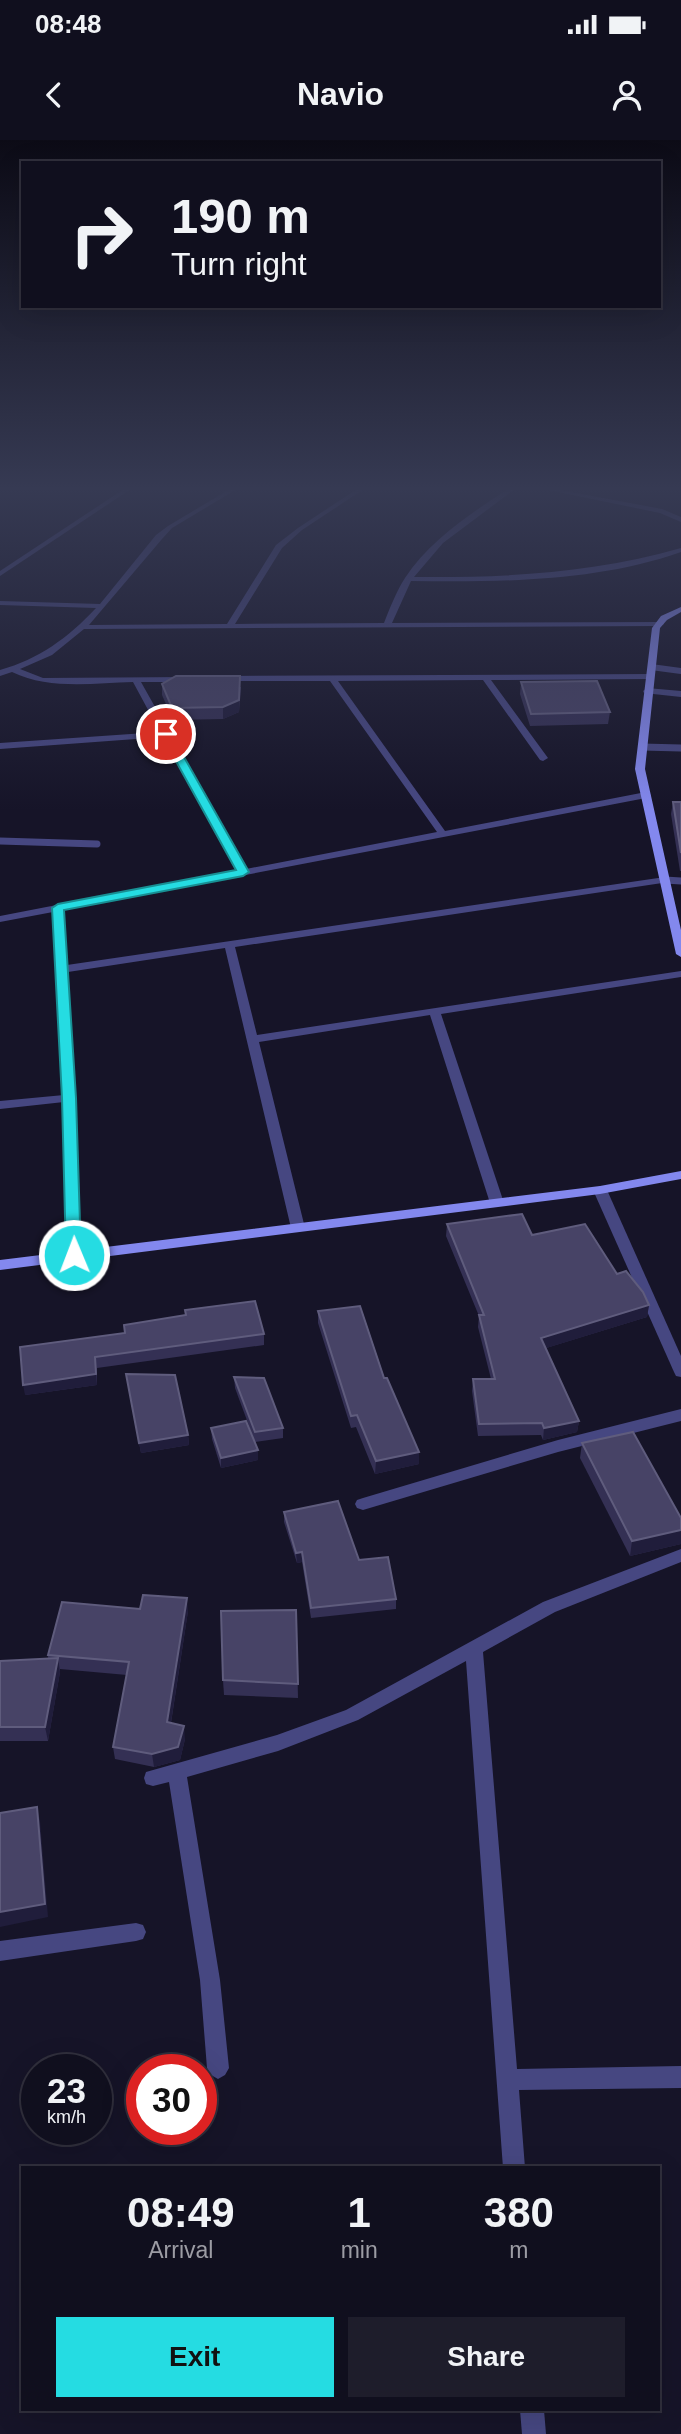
<!DOCTYPE html>
<style>
:root{--surface:#100f1e;--page:#1e1d2b;--text:#f1f3f6;--muted:#9c9ca4;--line:#302f3c;--accent:#25dce2}
body{margin:0;font-family:Helvetica,sans-serif;background:var(--page);color:var(--text);height:100vh;display:flex;flex-direction:column;font-size:26px;white-space:nowrap}
*{box-sizing:border-box;margin:0}
p{font-size:23px;color:var(--muted)}
.icon{flex:none;width:38px;height:38px;fill:none;stroke:currentColor;stroke-width:2;stroke-linecap:round;stroke-linejoin:round}
.map{position:relative;flex:1;overflow:hidden}
.side{position:absolute;left:21px;top:2026px;width:639px;height:245px;display:flex;flex-direction:column;background:var(--surface);border-radius:0px;box-shadow:0 7px 28px #0002,0 0 0 2px var(--line)}
.side>*{flex:none}
.guide{position:absolute;left:21px;top:21px;width:640px;height:147px;border-radius:0px;box-shadow:0 7px 28px #0002,0 0 0 2px var(--line);background:#100f1e;color:var(--text);overflow:hidden}
.speed{position:absolute;left:21px;top:1914px;display:flex;gap:14px;font-size:35px;font-weight:700;text-align:center}
.speed>*{display:grid;place-content:center;width:91px;height:91px;border-radius:50%;background:var(--surface);box-shadow:0 7px 28px #0002,0 0 0 2px var(--line);line-height:1}
.speed small{font-size:18px;font-weight:400}
.speed .limit{border:10px solid #d22;background:#fff;color:#111}
.pin{position:absolute;display:grid;place-items:center;width:60px;height:60px;color:#fff;margin:-30px;border:4px solid #fff;border-radius:50%;box-shadow:0 2px 7px #0007}
.me{position:absolute;width:77px;margin:-38px;rotate:359deg;stroke-linejoin:round;filter:drop-shadow(0 0 5px #0008)}
.turn{display:flex;align-items:center;gap:24px;height:147px;padding:0 35px;font-size:32px}
.turn .icon{width:91px;height:91px;stroke-width:2.5}
.turn b{display:block;font-size:49px;line-height:60px}
.eta{display:flex;justify-content:space-evenly;align-items:center;height:119px;text-align:center}
.eta b{font-size:42px;font-weight:700;line-height:49px}
.cta{display:flex;gap:14px;margin-top:auto;padding:14px 35px}
.cta a{flex:1;height:80px;border-radius:0px;background:var(--accent);color:#111;font-size:28px;font-weight:700;line-height:80px;text-align:center}
.cta a+a{background:var(--page);color:var(--text)}
.status{display:flex;justify-content:space-between;align-items:center;height:49px;padding:0 35px;background:var(--surface);direction:ltr}
.status svg{height:19px;fill:currentColor}
header{display:flex;justify-content:space-between;align-items:center;height:91px;padding:0 35px;background:var(--surface);font-size:32px;font-weight:700}
.map>svg:first-child{display:block}
.lines{fill:none;stroke-linecap:round;stroke-linejoin:round}
.lane-far1{stroke:#464781;stroke-width:6}
.lane{stroke:#464781;stroke-width:7}
.street{fill:#464781;fill-rule:evenodd}
.secondary{fill:#8388ee;fill-rule:evenodd}
.wall{fill:#343054}
.shaded-wall{fill:#201d3b}
.building{fill:#474366;stroke:#5f5c7d;stroke-width:2}
.route{fill:#25dce2;stroke:#188f93;stroke-width:2}
</style>
<div class="status"><b>08:48</b><svg viewBox="0 0 49 12"><path d="M0 12V9h3v3zM5 12V6h3v6zM10 12V3h3v9zM15 12V0h3v12zM26 1h20v11H26zM47 4h2v5h-2z"/></svg></div>
<header><svg class="icon" aria-label="back" viewBox="0 0 24 24"><path d="M15 5l-7 7 7 7"/></svg>Navio<svg class="icon" aria-label="person" viewBox="0 0 24 24"><circle cx="12" cy="8" r="4"/><path d="M4 21q1-7 8-7t8 7"/></svg></header>
<div class="map">
<svg width="681" height="2294" viewBox="0 0 681 2294">
<rect width="100%" height="100%" fill="#161428"/>
<g class="lines">
<path class="lane-far1" d="M651,527L681,531"/>
<g class="lane">
<path d="M642,607L681,608"/>
<path d="M0,701L97,704"/>
<path d="M665,740L681,741"/>
</g>
<g class="street">
<path d="M124,349H131L0,436V431Z"/>
<path d="M230,349H237L172,388L162,399L89,485L227,484L276,405L298,388L357,349H364L302,390L282,408L235,484L384,483C390,468 396,452 405,438C430,400 470,374 508,349H515L443,403L414,437C504,438 594,433 681,408V412C596,442 500,442 411,441L392,483L663,482L664,484L660,486L84,489L52,515L20,529L43,538L189,537L190,539L186,542H141L246,729L437,692L330,541H221L220,539L224,536L653,534V538L650,539L491,540L548,618L543,621L540,620L483,540L338,541L445,691L646,652L651,655L646,658L63,770L67,825L665,737L670,740L669,742L235,807L257,895L681,831V837L441,874L504,1063L497,1067L490,1063L430,875L259,902L305,1088L298,1092L291,1088L225,808L68,832L76,958L81,1115L74,1119L67,1115L64,962L0,969V961L64,955L53,772L0,782V776L237,730L163,597L0,609V603L160,592L133,542C93,543 49,550 12,532L0,536V530C39,519 68,498 96,468L0,465V461L100,464L156,395L168,386Z"/>
<path d="M543,349H555L662,369L681,377V382L660,373Z"/>
<path d="M647,548L681,551V557L644,553L643,551Z"/>
<path d="M600,1046L607,1050L681,1216V1237L676,1236L674,1232L593,1050Z"/>
<path d="M681,1269V1281L558,1312L363,1370L357,1368L355,1364L357,1360L363,1358L558,1300Z"/>
<path d="M681,1409V1422L555,1472L483,1512L517,1929L681,1926V1948L519,1950L525,2028H503L466,1521L358,1580L278,1611L187,1637L220,1840L229,1928L225,1935L218,1939L211,1935L207,1928L200,1840L169,1642L153,1646L146,1644L144,1638L146,1632L277,1595L346,1570L543,1462Z"/>
<path d="M136,1783L143,1785L146,1792L143,1799L136,1801L0,1821V1801Z"/>
<path d="M520,2270H544L546,2294H522Z"/>
</g>
<g class="secondary">
<path d="M681,467V472L667,480L660,488L645,629L681,790V817L676,814L635,629L652,488L661,476Z"/>
<path d="M681,1031V1039L600,1054L0,1130V1120L600,1046Z"/>
</g>
</g>
<g class="wall">
<path d="M521,542L610,572L608,584L530,586L520,554Z"/>
<path d="M162,544L241,547L239,572L223,579L173,580L162,555Z"/>
<path d="M673,662H681V731H680L671,674Z"/>
<path d="M447,1084L532,1095L617,1134L649,1165L647,1177L546,1208L579,1281L577,1292L543,1300L541,1295L478,1296L472,1251L473,1239H491L478,1187L479,1176L446,1096Z"/>
<path d="M318,1171L384,1238L419,1312V1324L375,1334L356,1287L351,1288L318,1183Z"/>
<path d="M124,1185L264,1194V1205L97,1228V1245L25,1255L124,1193Z"/>
<path d="M126,1234L188,1295L189,1305L141,1313Z"/>
<path d="M234,1237L283,1288V1298L255,1302L235,1248Z"/>
<path d="M211,1288L258,1320L221,1328L212,1299Z"/>
<path d="M582,1303L681,1390V1404L630,1416L580,1318Z"/>
<path d="M284,1372L359,1420L396,1459V1469L311,1478L302,1422L297,1423L284,1382Z"/>
<path d="M140,1469L188,1471L171,1583L185,1599L180,1620L154,1627L115,1619L113,1607L127,1535L60,1529V1532L48,1601H0V1521L48,1519V1515Z"/>
<path d="M296,1470L298,1558L224,1555L223,1540Z"/>
</g>
<g class="shaded-wall">
<path d="M240,536L239,572L223,579V567Z"/>
<path d="M649,1165L647,1177L540,1210L541,1198Z"/>
<path d="M95,1217L97,1245L25,1255L23,1245Z"/>
<path d="M579,1281L577,1292L543,1300L544,1288Z"/>
<path d="M188,1295L189,1305L141,1313L139,1303Z"/>
<path d="M258,1310V1320L221,1328V1318Z"/>
<path d="M419,1312V1324L375,1334L376,1321Z"/>
<path d="M681,1390V1404L630,1416L632,1401Z"/>
<path d="M302,1412V1422L297,1423L296,1413Z"/>
<path d="M187,1458L188,1471L169,1595L167,1582Z"/>
<path d="M58,1518L60,1532L48,1601L45,1587Z"/>
<path d="M184,1586L185,1599L180,1620L154,1627L152,1614Z"/>
<path d="M37,1667L40,1681L48,1777L0,1787V1772Z"/>
</g>
<g class="building">
<path d="M176,536H240L239,560L223,567L172,568L162,544Z"/>
<path d="M597,541L610,572L531,574L521,542Z"/>
<path d="M673,662H681V713Z"/>
<path d="M522,1074L532,1095L585,1084L617,1134L626,1131L643,1152L649,1165L541,1198L579,1281L544,1288L542,1283L479,1284L473,1239H495L479,1175H484L447,1084Z"/>
<path d="M255,1161L264,1194L95,1217L96,1234L23,1245L20,1207L125,1193L124,1185L186,1175L185,1170Z"/>
<path d="M360,1166L384,1238H387L419,1312L376,1321L357,1275L351,1276L318,1171Z"/>
<path d="M126,1234L175,1235L188,1295L139,1303Z"/>
<path d="M234,1237L264,1238L283,1288L255,1292Z"/>
<path d="M246,1281L258,1310L221,1318L211,1288Z"/>
<path d="M633,1292L681,1378V1390L632,1401L582,1303Z"/>
<path d="M338,1361L359,1420L388,1417L396,1459L311,1468L302,1412L296,1413L284,1372Z"/>
<path d="M143,1455L187,1458L167,1582L184,1586L178,1607L152,1614L113,1607L129,1522L48,1515L62,1462L140,1469Z"/>
<path d="M296,1470L298,1544L223,1540L221,1471Z"/>
<path d="M58,1518L45,1587H0V1521Z"/>
<path d="M37,1667L45,1764L0,1772V1673Z"/>
</g>
<linearGradient id="sky" x2="0" y2="1"><stop stop-color="#0c0b16"/><stop offset="0.52" stop-color="#363a53"/><stop offset="1" stop-color="#363a53" stop-opacity="0"/></linearGradient>
<rect width="681" height="670" fill="url(#sky)"/>
<path class="route" d="M166,591L171,594L249,732L243,736L64,770L76,958L81,1115L74,1121L66,1115L62,958L52,768L58,764L236,730L161,594Z"/>
</svg>
<div class="speed"><div>23<small>km/h</small></div><div class="limit">30</div></div>
<div class="pin" style="left:166px;top:594px;background:#d93025"><svg class="icon" aria-label="arrive" viewBox="0 0 24 24"><path d="M6 21V4h12l-3 4 3 4H6"/></svg></div>
<svg class="me" style="left:74px;top:1115px" viewBox="-20 -20 40 40"><circle r="17" fill="#25dce2" stroke="#fff" stroke-width="3"/><path d="M0-11L8 9 0 5-8 9z" fill="#fff"/></svg>
<div class="guide">
<div class="turn"><svg class="icon" aria-label="right" viewBox="0 0 24 24"><path d="M7 20v-9h11M14 6l5 5-5 5"/></svg><div><b>190 m</b>Turn right</div></div>
</div>
<section class="side">
<div class="eta">
<div><b>08:49</b><p>Arrival</p></div>
<div><b>1</b><p>min</p></div>
<div><b>380</b><p>m</p></div>
</div>
<div class="cta"><a>Exit</a><a>Share</a></div>
</section>
</div>
